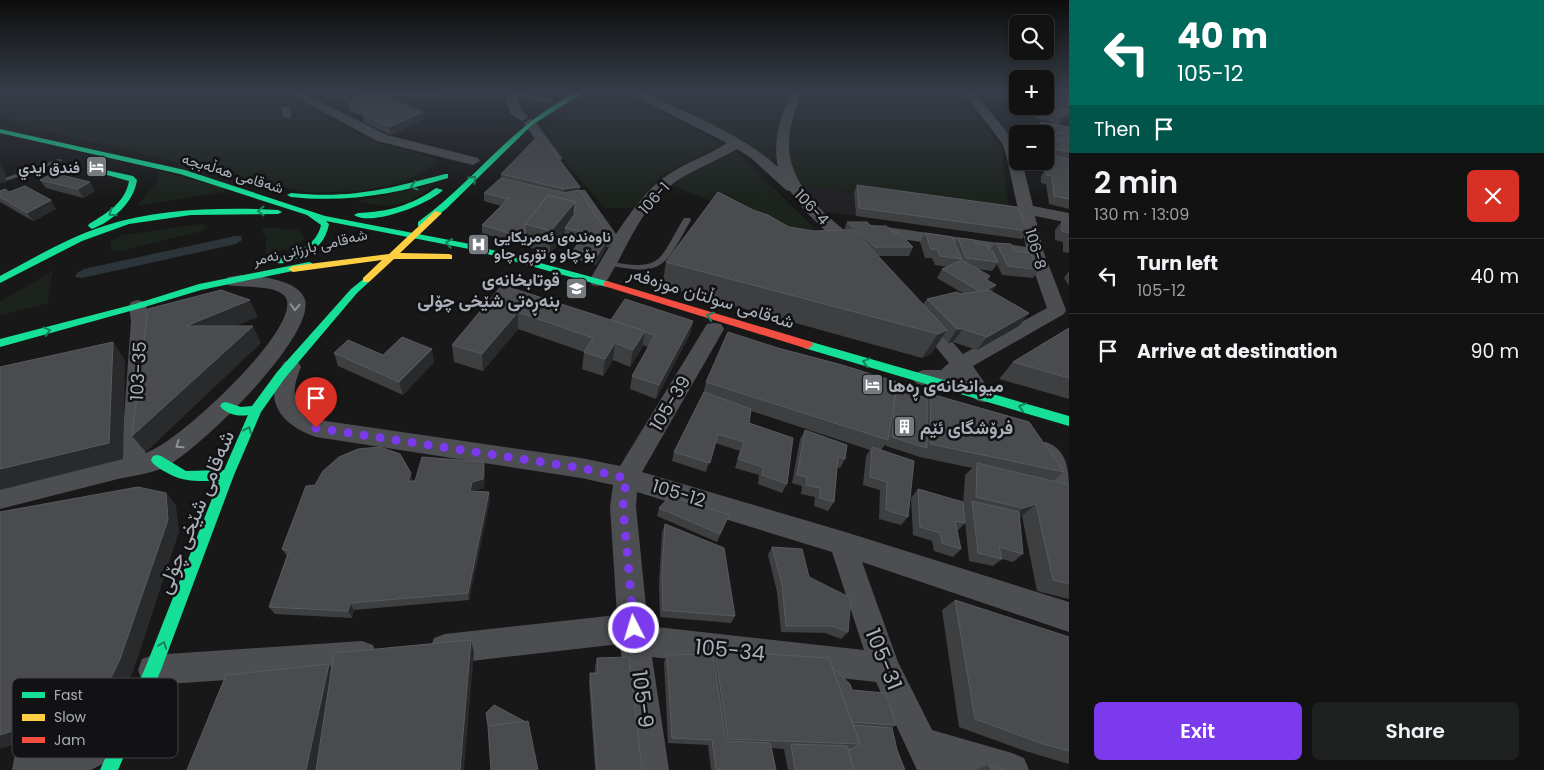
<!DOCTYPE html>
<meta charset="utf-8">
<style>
:root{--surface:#121212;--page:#1f2020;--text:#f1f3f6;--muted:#9c9e9f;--line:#313232;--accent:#7c3aed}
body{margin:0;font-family:Poppins,Vazirmatn,sans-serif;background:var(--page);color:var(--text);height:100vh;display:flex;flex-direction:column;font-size:19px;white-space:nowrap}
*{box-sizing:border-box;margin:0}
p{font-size:16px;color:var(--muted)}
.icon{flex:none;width:28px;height:28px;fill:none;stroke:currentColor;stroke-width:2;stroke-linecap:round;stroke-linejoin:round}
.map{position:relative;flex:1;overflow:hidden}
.sheet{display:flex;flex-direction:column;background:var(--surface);width:475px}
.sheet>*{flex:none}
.banner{background:#00695c;color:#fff;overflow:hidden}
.fabs{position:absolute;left:1009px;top:15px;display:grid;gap:10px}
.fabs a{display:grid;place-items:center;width:45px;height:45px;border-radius:8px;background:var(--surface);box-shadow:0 2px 8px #0003,0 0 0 1px var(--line);font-size:25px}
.pin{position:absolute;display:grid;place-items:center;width:42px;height:42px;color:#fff;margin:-51px -21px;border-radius:50% 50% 50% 0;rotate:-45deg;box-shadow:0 0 5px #0007}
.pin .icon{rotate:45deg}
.me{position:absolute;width:55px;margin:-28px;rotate:355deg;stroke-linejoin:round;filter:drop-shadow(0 0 4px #0008)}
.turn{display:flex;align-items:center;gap:18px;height:105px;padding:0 25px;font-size:22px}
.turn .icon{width:65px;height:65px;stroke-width:2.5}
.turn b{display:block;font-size:35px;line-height:42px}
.then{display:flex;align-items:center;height:48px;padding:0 25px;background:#0003;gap:10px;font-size:19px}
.round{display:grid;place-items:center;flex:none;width:52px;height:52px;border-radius:8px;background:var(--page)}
.overview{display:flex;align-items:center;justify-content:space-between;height:85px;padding:0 25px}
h1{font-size:30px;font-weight:600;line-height:38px}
.button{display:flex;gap:10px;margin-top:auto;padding:10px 25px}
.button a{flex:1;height:58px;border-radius:8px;background:var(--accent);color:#fff;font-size:20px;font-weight:600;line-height:58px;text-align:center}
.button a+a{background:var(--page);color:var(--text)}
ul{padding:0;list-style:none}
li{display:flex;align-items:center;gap:15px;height:75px;padding:0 25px;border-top:1px solid var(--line)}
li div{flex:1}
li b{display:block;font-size:19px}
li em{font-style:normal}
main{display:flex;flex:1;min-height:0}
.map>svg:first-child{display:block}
.built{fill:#222225}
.green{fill:#1c221c}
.water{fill:#2b353a}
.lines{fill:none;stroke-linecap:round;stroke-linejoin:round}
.lane{fill:#4c4e51;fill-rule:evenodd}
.street{fill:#4c4e51;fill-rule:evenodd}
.fast{fill:#16e098;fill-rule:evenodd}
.slow{fill:#ffcf43;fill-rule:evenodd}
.jam{fill:#f24e42;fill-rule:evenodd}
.wall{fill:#3d3f41}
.shaded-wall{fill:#292a2b}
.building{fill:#494b4e;stroke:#585b5f}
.oneway{stroke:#14835d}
.oneway2{stroke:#8d939a}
.route{stroke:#7c3aed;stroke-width:9;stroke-dasharray:0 16.2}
.labels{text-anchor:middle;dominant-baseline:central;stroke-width:5;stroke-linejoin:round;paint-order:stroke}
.far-poi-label{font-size:15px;font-weight:bold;fill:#a9b0b9;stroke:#121214;text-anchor:end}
.far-street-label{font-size:15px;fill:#a9b0b9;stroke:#121214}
.poi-label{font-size:18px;font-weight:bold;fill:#a9b0b9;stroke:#121214;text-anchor:start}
.street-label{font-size:18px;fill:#a9b0b9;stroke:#121214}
.near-street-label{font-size:21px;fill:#a9b0b9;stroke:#121214}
.key{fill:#121214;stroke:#3f4146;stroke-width:1}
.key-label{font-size:14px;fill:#a9b0b9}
</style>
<main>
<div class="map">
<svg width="1069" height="770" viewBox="0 0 1069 770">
<rect width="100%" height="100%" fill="#181818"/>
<path class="built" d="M802,186L854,193L856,216L822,211Z"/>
<g class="green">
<path d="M0,92H279L369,140L433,157L438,162C400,192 351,193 304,192L24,126L10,120L0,108Z"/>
<path d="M609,92H621L723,144L661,176L634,208H605L541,134L575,105Z"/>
<path d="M658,92H787L775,148L780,162L772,163L741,141L660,98Z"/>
<path d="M804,92H933L969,106L1001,147L1010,215L802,186L797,183L790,162L788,140Z"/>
<path d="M736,151L823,237L779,230L672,185L700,165Z"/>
<path d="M159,171L222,187L225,192L137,206L157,182Z"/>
<path d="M431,186C406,210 389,207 356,201Z"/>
<path d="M200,224L208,225L203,231L116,252L111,249V241L123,235Z"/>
<path d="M261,227L297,230L301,232L304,238L297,247L266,254V238Z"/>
<path d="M53,271L49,289L48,303L0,315V301Z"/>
</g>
<path class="water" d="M235,236H241L242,240L236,244L82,278L75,277L77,273L84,269Z"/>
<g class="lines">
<g class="lane">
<path d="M58,159L63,160L38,171L5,181L2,179Z"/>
<path d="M684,218H690L691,220C665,266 664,277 608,265L604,263L608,261C663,272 658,261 684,218Z"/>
<path d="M28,719L33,722L36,727L28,770H12L20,727L23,722Z"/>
</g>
<g class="street">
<path d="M287,92H301L387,135L478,158L480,161L473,165L377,141Z"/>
<path d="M385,92H488L482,95L390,97L355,106L349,102L351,100Z"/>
<path d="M504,92H521L551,98L553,100L547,103L517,98L522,111L528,117L522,121L510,113Z"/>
<path d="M630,92H643C689,114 740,133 778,167C772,141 781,116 791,92H801C798,105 792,118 790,132C784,168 805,195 830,218C841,228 855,238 863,250L861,254H849L805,211L790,191L786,190L751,158L737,149C715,162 690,170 670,186C638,212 626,252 604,285L598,286L592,285L589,281L609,247L573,193L575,190H585L616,234C631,212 646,189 669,174C687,162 709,155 727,143L631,94Z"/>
<path d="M963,92H974L1015,142L1018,149V161H1022L1033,206L1069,213V223L1035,216L1044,253L1066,310L1064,314L973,366L993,395L990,401C973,406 968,390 959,378C948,388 930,388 916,383L912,378L916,373L923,370H941L949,363L912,318L914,314L921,312L928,314L963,354L1047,308L1029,257L865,234L859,232L857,229L859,226L865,224L1026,247L1006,154L1002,143Z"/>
<path d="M530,119L534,120L560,155L562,158L560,161H550L524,123Z"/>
<path d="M242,275C260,276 300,280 305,300C315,337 198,451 165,467C150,474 130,476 114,480C76,490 38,499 0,509V487L121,459L131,321L129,306L131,302L138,300L145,302L151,321L145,453C175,446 302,328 286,298C278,284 241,288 228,285L225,281L228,277Z"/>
<path d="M714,323L721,324L724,329L642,472L842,531L1069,602V632L862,562L898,662L932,730L1012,753L1024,758L1029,770H917L876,682L652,657L669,770H635L620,644L445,664L434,660L430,649L434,638L445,634L617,615L610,507L613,485L581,478L316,437C278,424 262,398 284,362L291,360L298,362L301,367C290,393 292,407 319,420L581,458L620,466L707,324ZM637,492L832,552L864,650L648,626L636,507Z"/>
<path d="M1046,442C1069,450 1069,474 1069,495L1060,492L1034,451L1038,444Z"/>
<path d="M362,641L373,645L377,656L373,667L362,671L153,685L142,681L138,670L142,659L153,655Z"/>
<path d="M121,719L133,724L138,736L133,748L91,770H14L19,758L31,753L67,747Z"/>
</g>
<g class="fast">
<path d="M577,92H584L532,125L446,209L424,226H418V222C476,180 511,125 577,92Z"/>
<path d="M0,129L185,170L325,216L470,244L610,282L612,284L607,287L469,249L326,221L329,224C325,245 312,253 293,260C287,262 283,264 277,263V259C296,252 316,247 321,225L307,215L180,174L0,133Z"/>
<path d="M96,168L133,176L137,180C134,202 113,221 92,229L88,226L89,224C107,213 125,203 129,181L96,172Z"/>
<path d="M445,174H448V178C396,194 346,203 291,197L287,195L291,193C351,199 388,189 445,174Z"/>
<path d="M436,188L443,190C429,204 371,227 354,215L358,213C388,212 412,205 436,188Z"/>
<path d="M257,209L278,210L282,212L278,214L191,215L129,224L82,241L0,283V276C34,258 67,238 104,226C153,210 205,208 257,209Z"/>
<path d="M309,262L312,263V267L201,290L141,308L0,347V339L135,304L199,284Z"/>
<path d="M366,277L369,278V282L357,293L285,378L261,412L234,475L161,670L118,770H100L146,666L219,481C196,481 183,483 162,470C158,467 153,465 151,460L153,456L157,455L161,456L186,471L224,470L248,415C238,417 226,414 220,406L222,403L226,402L241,407L252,406L277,372L351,289Z"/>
<path d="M808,341L1069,416V426L804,348L803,345Z"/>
</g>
<path class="slow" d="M435,211L442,213L400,253L449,254L452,255V259H394L369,282H363V278L382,260L293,272L288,269L293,266L389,254Z"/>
<path class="jam" d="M607,281L812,342L813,345L808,349L604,286V282Z"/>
</g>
<g class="wall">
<path d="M318,92H335L325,95Z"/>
<path d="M335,92H368V93L388,98L423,112L424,119L391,135L364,122L363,116L350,111L348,104L355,102V100L350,102L338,99Z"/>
<path d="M1003,92H1018V102L1003,98Z"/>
<path d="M1045,92L1057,93L1058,92H1069V118L1057,125L1069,141V209L1049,204L1046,184L1041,183V176L1045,170L1037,168V161H1045V137L1052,139L1053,136L1034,132V129L1036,125H1039L1041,122L1056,124L1036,118L1037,116L1029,113L1032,106H1045Z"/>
<path d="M501,174L579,190L611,239L610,248L606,247V249L596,265L573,259V251L580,240L564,236L550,254L482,233V225L501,206L484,201V193L501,178Z"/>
<path d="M40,180L95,191L83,198L46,188Z"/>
<path d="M857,185L1028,231L1022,239L856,216L854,193Z"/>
<path d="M0,191L9,192L56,209L33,221L0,202Z"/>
<path d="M753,210L789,227L813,231L844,230L847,222L871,226L896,234L913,247L909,256H878L923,304L927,299L964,294L937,278L942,269L949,267L935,265L932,258H925L920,242L925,233L955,243L958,238L975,243L990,250L996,243L1015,251L1039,270L1033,278L1002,275L997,264L992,271L977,269L990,276L988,280L996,285L991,292L1019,326L977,350L953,342L948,343L942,336L931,354L922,358L662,286L666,262Z"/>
<path d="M1062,221L1069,223V253L1063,252V242L1055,240V230Z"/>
<path d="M1069,271V286L1064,278Z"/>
<path d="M502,285L611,320L693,321L690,334L656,399L630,389L632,376L648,347L643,345L642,348L630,367L613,360L603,376L582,369L584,352L518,329L483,371L454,362L452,345Z"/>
<path d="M1069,328V399L999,379L1013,362Z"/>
<path d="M334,353L383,355L434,362L403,395L338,366Z"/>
<path d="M706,382L896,389L927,398L931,394L1064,472L1053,481L1069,485V599L1037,591L1022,516L1019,517L1023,554L1013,562L1002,559L993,566L969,561L965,521V523L957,531L961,549L953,557L934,551L932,541L913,535L911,498L918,489L963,507L965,475L972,468L920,457L886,446V444L881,450L908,517L901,525L879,519L880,490L863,485L866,456L870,450L751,411L749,423L787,484L782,493L758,484L759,475L735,468L740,451L715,443L706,472L672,461L674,452L703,395Z"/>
<path d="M805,430L845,459L840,468L837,467L834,502L828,511L814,506L815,497L801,494L802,486L792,483L800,439Z"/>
<path d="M484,462L485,471L484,488L473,490V491L490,500L469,600L354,610L352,618L275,614L269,607L287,556L282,549L413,481Z"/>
<path d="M659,508L729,515L717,542L657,516Z"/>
<path d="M665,524L735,616L731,623L660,617L659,584L662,532Z"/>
<path d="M772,547L809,577L848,632L841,639L825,633L781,632L777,592L768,555Z"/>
<path d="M955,600L1069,637V764L1025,751L959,727L942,610Z"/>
<path d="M715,651L832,667L852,690L896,725L892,728L897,750L905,770H788L784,749L772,748L776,770H711L708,745L668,743L664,662L667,655L713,654Z"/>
<path d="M597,658L642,770H595L589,682L590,673H595V667Z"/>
<path d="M989,765L1006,770H974Z"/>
</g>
<g class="shaded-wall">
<path d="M324,92H335L325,95Z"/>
<path d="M358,92H368V96H354L355,100L350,102L348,95Z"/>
<path d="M290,111L293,120L286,121L284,117Z"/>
<path d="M423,112L424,119L391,135L389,127Z"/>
<path d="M1069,113V117L1068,118L1057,125L1062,117Z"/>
<path d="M0,165L5,172L6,182L0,184Z"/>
<path d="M90,182L95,191L83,198L78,189Z"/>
<path d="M580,187L579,199L563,202L564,189Z"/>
<path d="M51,200L56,209L33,221L27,213Z"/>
<path d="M575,202L573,224L565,228L564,236L550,254L551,231Z"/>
<path d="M607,240L606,249L596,265L597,256Z"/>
<path d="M996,285L990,294L982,292Z"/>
<path d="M250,300L258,317L195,343L186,326Z"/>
<path d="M518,312V329L483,371L482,354Z"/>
<path d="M1029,313L1019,326L977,350L987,337Z"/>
<path d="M693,321L690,334L656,399L659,385Z"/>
<path d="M253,326L261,343L146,452L132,436Z"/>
<path d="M957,329H963L953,342L948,343Z"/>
<path d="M947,330L931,354L922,358L938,334Z"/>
<path d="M645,331L642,348L630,367L633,350Z"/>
<path d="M113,342L125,360L123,459L0,490V469Z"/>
<path d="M615,343L613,360L603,376L605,359Z"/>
<path d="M432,349L434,362L403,395L399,382Z"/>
<path d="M484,462L485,471L484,488L473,490L471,499L470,491L472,482Z"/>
<path d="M411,473L413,481H408Z"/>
<path d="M489,492L490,500L469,600L468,593Z"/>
<path d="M166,493L176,505L179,532L134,669L115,711L0,749V735Z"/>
<path d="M1036,504L1022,516L1010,520L1023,508Z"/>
<path d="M350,603L354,610L352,618L348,611Z"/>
<path d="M471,640L474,653L464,770H460Z"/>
<path d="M329,664L338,676L319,770H306Z"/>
</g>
<g class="building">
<path d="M337,92H358L348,95Z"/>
<path d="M372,92H379L388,98L423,112L389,127L363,114L369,112L348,104L361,100L354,96Z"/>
<path d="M1045,92L1057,93V99L1054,104L1045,101Z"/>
<path d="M1060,92H1069V105L1056,101L1059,98Z"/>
<path d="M1053,104L1069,109V113L1062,117L1041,110L1044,109L1037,106H1045V105L1050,106Z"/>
<path d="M289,107L291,116L284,117L282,108Z"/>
<path d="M1041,122L1069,127V134L1061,133L1036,128V125L1041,126Z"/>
<path d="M1055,133L1069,134V141L1056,138Z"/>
<path d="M540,134L580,187L564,189L501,174Z"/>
<path d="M1045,137L1069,142V152L1045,147Z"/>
<path d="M1045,154L1069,159V199L1054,196L1052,176L1046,175V168L1051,169L1050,162L1045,161Z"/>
<path d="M53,173L90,182L78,189L40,180Z"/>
<path d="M501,178L564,193L579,190L611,239L565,228L574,215L575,202L548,195L525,224V238L482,225L508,199L484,193Z"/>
<path d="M857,185L1017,207L1028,231L859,208Z"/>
<path d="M25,186L51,200L27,213L0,197V191L5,189L9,192Z"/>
<path d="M718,192L753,210L768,215L789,227L813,231L854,230L947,330L938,334L666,262Z"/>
<path d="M548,195L575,202L551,231L525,224Z"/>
<path d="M1062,221L1069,223V233L1062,231Z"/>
<path d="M847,222H867L871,226H886L896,234H900L913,247H875Z"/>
<path d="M925,233L952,237L962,259L940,256L937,250L931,249Z"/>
<path d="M583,235L607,240L597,256L573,251Z"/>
<path d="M958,238L974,240L975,243L987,245L989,250L993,251L998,262L966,258Z"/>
<path d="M996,243L1011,244L1015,251L1030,253L1039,270L1008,266Z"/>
<path d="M962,260L990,276L985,279L996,285L984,291L981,292L942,269Z"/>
<path d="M502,285L645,331L633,350L615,343L605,359L584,352L593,338L518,312L482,354L452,345Z"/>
<path d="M221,290L250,300L186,326H253L132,436L148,309Z"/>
<path d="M989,290L1029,313L987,337L963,329H957L927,299L957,292L961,294Z"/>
<path d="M625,299L693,321L659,385L632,376L655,335L644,332L645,331L611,320Z"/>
<path d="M1069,328V378L1013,362Z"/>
<path d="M728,332L778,348L842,365L897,382L888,440L706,382Z"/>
<path d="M402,337L432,349L399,382L334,353L348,340L383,355Z"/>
<path d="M113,342L109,443L0,469V367Z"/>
<path d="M896,389L927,398V448L892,437L895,399Z"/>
<path d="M704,392L751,409L749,423L793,438L787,484L762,475L763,467L738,459L744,442L718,434L710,463L674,452Z"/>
<path d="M931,394L1029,422L1064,472L930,444Z"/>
<path d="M805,430L847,445L845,459L838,457L834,502L820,498V488L806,485L807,477L797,475Z"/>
<path d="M380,447L400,454L411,473L408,481H415L422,457L484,462L483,479L472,482L470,491L489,492L468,593L350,603L348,611L269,607L289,551L282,549L306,486L315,485L323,471L339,457L358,449Z"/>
<path d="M872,447L914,461L908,517L886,510L887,482L870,477Z"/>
<path d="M977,463L1069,485V584L1053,580L1036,504L1023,508L976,497Z"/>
<path d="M138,487L166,493L168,520L120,659L99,703L0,735V512Z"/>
<path d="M918,489L963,502L965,523L955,521L961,549L942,543L940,533L920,527Z"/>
<path d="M670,496L729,515L720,534L659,508Z"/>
<path d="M972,501L1019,512L1023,554L999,547L1002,559L978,553Z"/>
<path d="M665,524L724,548L735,616L663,610L662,576Z"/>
<path d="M772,547L802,549L809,577L851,598L848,632L832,626H786L782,584Z"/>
<path d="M955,600L1069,637V751L1043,744L975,719Z"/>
<path d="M471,640L460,770H316L334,653Z"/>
<path d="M715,651L829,658L860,744L728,739Z"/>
<path d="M713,654L726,741L770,743L776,770H723L716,769L712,740L672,738L667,655Z"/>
<path d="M629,657L642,770H597L590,673H598L597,658Z"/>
<path d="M329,664L306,770H187L226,675Z"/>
<path d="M832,667L850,684L852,690L885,693L896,725L852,722Z"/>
<path d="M494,705L524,721L488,726L486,713Z"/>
<path d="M528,721L538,770H491L488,726Z"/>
<path d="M853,725L892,728L897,750L905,770H854L848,749H852L860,744Z"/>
<path d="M791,744L847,746L854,770H795Z"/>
<path d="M989,765L1006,770H991Z"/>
</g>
<defs><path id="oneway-chevron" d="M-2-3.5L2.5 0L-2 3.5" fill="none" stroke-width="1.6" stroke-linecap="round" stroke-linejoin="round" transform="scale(1.25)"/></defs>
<g class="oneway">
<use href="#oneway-chevron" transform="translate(473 179) rotate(-47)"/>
<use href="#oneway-chevron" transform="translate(414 186) rotate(164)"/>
<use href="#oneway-chevron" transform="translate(261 211) rotate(-180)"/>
<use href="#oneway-chevron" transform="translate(112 213) rotate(147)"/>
<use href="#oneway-chevron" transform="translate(449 243) rotate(-169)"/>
<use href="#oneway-chevron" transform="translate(710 316) rotate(-163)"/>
<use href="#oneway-chevron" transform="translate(47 331) rotate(-15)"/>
<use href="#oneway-chevron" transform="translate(866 362) rotate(-164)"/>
<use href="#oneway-chevron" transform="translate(1022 407) rotate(-164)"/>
<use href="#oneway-chevron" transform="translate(248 430) rotate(-67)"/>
<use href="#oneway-chevron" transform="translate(163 645) rotate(-69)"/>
</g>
<g class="oneway2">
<use href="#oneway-chevron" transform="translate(295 307) rotate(93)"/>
<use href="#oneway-chevron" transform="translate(179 445) rotate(145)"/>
</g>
<linearGradient id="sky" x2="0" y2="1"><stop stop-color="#0d0d0d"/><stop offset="0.46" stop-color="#373d48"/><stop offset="1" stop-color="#373d48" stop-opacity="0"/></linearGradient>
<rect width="1069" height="199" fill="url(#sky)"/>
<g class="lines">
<path class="route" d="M316,428L581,468L626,478L623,507L634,628"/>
</g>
<defs>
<symbol id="hotel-square" viewBox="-11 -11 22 22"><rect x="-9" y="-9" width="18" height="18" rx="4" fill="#767b81" stroke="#121214"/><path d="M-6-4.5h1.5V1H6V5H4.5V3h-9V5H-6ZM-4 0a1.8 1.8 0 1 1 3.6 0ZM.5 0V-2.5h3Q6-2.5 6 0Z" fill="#fff"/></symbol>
<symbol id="hospital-square" viewBox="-11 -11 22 22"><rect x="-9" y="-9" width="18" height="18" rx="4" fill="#767b81" stroke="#121214"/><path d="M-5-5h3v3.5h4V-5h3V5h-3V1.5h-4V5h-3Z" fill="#fff"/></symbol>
<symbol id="school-square" viewBox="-11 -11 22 22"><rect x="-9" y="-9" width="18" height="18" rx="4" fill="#767b81" stroke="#121214"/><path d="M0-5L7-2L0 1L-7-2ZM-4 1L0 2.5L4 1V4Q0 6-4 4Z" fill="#fff"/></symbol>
<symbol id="building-square" viewBox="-11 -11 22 22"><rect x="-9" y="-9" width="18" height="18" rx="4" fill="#767b81" stroke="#121214"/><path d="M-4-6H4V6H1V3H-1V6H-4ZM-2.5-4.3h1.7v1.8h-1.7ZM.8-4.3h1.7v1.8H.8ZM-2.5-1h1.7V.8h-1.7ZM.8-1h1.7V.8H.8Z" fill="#fff"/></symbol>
</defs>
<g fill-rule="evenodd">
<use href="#hotel-square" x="84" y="154" width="25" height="25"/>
<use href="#hospital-square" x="466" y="232" width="25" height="25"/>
<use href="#school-square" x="564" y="276" width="25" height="25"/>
<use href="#hotel-square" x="860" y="372" width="25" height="25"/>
<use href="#building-square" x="892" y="414" width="25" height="25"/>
</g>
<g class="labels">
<g class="far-poi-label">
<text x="80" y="167">فندق ايدي</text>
<text x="494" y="236" text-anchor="start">ناوەندەی ئەمریکایی<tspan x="494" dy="17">بۆ چاو و تۆڕی چاو</tspan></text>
</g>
<g class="far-street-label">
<text transform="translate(233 173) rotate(17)">شەقامی هەڵەبجە</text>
<text transform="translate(654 198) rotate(-48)">106-1</text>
<text transform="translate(812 207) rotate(47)">106-4</text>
<text transform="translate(310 247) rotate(-13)">شەقامی بارزانی نەمر</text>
<text transform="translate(1036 249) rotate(74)">106-8</text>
</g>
<g class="poi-label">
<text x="560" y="279" text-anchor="end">قوتابخانەی<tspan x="560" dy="21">بنەڕەتی شێخی چۆلی</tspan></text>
<text x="888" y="385">میوانخانەی ڕەها</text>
<text x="920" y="427">فرۆشگای ئێم</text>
</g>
<g class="street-label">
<text transform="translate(711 297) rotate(17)">شەقامی سوڵتان موزەفەر</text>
<text transform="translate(138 371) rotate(-87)">103-35</text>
<text transform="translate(670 403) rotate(-59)">105-39</text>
<text transform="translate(679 493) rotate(17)">105-12</text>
</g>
<g class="near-street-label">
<text transform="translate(195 512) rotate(-68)">شەقامی شێخی چۆلی</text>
<text transform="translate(730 650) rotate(6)">105-34</text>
<text transform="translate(884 659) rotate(68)">105-31</text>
<text transform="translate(643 699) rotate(83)">105-9</text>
</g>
</g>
<rect x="12" y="678" width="166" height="80" rx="8" class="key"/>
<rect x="22" y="692" width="23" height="6" fill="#16e098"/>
<rect x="22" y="714" width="23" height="7" fill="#ffcf43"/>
<rect x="22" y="737" width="23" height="6" fill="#f24e42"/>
<g class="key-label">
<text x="54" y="700">Fast</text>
<text x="54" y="722">Slow</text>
<text x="54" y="745">Jam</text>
</g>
</svg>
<div class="fabs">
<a><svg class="icon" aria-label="search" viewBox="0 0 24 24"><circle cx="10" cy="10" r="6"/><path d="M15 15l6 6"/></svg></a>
<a>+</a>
<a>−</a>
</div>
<div class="pin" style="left:316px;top:428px;background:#d93025"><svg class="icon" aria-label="arrive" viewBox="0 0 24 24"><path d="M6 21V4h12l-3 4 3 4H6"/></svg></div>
<svg class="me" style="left:634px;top:628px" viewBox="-20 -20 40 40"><circle r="17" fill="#7c3aed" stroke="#fff" stroke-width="3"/><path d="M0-11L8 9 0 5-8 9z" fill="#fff"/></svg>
</div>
<section class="sheet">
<div class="banner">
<div class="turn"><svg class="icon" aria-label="left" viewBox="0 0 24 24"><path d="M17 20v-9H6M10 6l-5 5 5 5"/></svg><div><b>40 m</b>105-12</div></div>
<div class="then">Then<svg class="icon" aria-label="arrive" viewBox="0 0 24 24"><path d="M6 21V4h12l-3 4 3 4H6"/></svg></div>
</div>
<div class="overview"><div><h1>2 min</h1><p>130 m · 13:09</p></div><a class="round" style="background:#d93025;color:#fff"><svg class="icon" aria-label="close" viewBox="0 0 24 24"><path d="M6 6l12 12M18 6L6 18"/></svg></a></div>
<ul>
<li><svg class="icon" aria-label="left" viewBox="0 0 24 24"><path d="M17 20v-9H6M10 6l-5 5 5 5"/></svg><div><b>Turn left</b><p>105-12</p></div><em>40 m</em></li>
<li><svg class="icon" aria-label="arrive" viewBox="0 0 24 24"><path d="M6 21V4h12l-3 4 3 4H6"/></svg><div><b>Arrive at destination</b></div><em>90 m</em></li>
</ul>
<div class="button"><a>Exit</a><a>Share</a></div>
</section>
</main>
